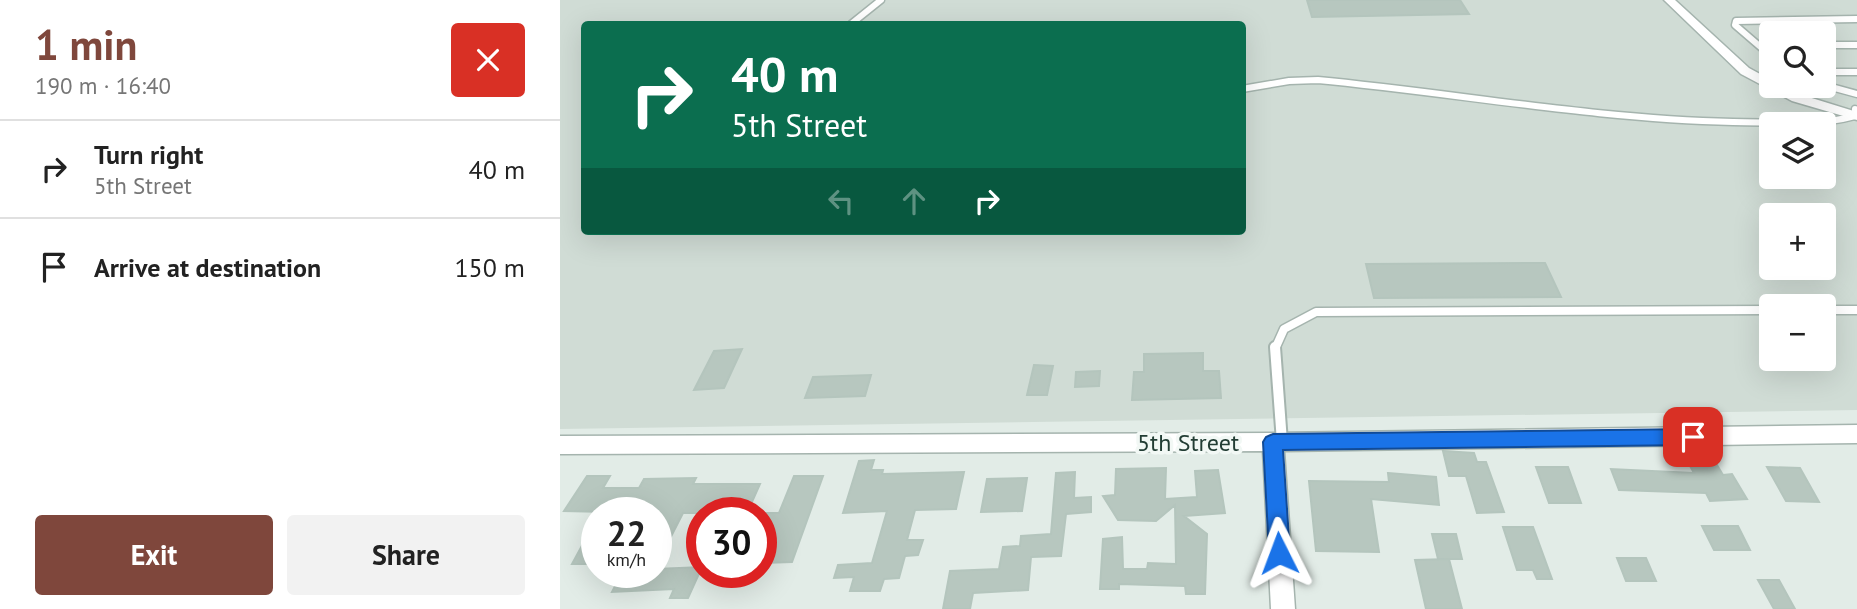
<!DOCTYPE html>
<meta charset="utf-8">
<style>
:root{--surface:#fff;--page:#f2f2f2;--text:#222;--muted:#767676;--line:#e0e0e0;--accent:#7f473c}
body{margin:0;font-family:"PT Sans",sans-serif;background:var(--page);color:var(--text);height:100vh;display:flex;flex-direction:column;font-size:26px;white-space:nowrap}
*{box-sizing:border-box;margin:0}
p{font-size:23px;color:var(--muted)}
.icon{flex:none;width:38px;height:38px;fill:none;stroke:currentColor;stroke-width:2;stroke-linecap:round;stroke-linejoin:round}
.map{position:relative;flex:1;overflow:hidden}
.sheet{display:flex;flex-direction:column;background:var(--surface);width:560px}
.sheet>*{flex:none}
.guide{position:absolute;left:21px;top:21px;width:665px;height:214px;border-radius:7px;box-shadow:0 7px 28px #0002;background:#0b6e4f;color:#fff;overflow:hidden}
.tools{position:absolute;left:1199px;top:21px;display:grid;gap:14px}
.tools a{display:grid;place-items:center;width:77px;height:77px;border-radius:7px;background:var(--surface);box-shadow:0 7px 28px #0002;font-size:35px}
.speed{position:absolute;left:21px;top:497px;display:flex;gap:14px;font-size:35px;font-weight:700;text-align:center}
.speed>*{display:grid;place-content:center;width:91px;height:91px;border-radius:50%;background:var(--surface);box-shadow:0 7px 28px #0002;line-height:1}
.speed small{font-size:18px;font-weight:400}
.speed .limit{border:10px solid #d22;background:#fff;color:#111}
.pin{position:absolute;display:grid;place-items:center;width:60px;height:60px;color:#fff;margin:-30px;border-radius:14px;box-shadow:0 4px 10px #0006}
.me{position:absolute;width:77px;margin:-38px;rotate:357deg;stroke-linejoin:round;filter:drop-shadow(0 0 5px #0008)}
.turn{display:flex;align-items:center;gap:24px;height:147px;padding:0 35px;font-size:32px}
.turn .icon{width:91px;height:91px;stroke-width:2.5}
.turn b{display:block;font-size:49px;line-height:60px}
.lanes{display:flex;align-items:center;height:66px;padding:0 35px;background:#0003;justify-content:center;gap:35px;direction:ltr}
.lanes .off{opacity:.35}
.round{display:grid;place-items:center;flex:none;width:74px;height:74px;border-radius:7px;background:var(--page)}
.headline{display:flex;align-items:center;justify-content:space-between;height:119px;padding:0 35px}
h1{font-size:42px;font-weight:700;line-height:52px;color:var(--accent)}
.action{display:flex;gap:14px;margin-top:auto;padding:14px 35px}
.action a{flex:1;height:80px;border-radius:7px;background:var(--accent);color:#fff;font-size:28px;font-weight:700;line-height:80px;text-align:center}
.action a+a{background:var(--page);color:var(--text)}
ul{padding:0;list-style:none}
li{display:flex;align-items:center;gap:21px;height:98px;padding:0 35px;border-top:2px solid var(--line)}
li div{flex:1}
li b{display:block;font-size:26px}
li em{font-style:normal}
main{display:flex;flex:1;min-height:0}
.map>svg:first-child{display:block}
.built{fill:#d0dcd5;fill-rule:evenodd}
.building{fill:#b7c7bf;stroke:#b4c5bd;stroke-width:2}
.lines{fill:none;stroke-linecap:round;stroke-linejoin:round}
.lane-far2-casing{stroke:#a5b4ae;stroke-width:9}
.lane-far1-casing{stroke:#a5b4ae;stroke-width:11}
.lane-casing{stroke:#a5b4ae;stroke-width:14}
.street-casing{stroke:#a5b4ae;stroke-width:3}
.lane-far2{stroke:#fff;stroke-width:6}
.lane-far1{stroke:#fff;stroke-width:8}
.lane{stroke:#fff;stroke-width:10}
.street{fill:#fff;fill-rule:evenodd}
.route{fill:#1a73e8;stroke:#114b97;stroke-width:2}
.labels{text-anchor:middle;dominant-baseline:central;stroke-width:7;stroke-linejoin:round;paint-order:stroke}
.street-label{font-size:24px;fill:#223d34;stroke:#f2f8f5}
</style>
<main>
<section class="sheet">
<div class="headline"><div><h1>1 min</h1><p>190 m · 16:40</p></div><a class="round" style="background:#d93025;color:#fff"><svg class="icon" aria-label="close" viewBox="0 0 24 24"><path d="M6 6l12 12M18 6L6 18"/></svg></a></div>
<ul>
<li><svg class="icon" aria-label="right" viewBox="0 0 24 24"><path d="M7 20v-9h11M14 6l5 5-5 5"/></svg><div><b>Turn right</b><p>5th Street</p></div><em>40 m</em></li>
<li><svg class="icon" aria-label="arrive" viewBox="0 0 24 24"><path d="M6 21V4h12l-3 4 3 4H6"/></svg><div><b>Arrive at destination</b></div><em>150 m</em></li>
</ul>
<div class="action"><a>Exit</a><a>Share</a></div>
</section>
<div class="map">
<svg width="1297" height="609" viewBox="0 0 1297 609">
<rect width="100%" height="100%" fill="#e2ece7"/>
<path class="built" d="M0,0H1297V410L0,429ZM24,24H682V231H24ZM1211,33H1264V86H1211ZM1211,124H1264V177H1211ZM1211,215H1264V268H1211ZM1211,306H1264V359H1211Z"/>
<g class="building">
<path d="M747,0H900L909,14L752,17Z"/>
<path d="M985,263L1001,297L814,298L806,264Z"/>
<path d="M182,349L164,388L134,390L154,351Z"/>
<path d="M643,353V371H659L661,398L572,400L574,372H584V354Z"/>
<path d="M474,365L493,366L487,395H467Z"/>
<path d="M540,371L539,386L515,387L516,372Z"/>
<path d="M311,375L305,396L245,398L253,377Z"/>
<path d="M883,451L914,453L917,462H926L944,512L917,513L906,476H889Z"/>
<path d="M314,460L311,470H323L322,474L404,472L396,509L355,510L347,540H363L358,555L345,556L339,578L324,579L320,591H290L294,577L274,578L278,565L312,563L327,511L283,513L299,461Z"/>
<path d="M1157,465L1163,475L1172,474L1187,499L1150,501L1146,493L1059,490L1051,469L1134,473L1130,466Z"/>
<path d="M976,467H1008L1021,503H989Z"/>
<path d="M1207,467L1240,468L1259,502L1226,501Z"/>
<path d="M606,468L605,499L637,497L635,471L658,470L665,513L624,516L647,534L645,594H626L625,586L559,584V589H540L543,539L562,537L563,569H587L588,563L616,564L615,505L596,521L558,520L543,496L555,495L556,469Z"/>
<path d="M515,472L514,498L531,497V512L506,514L501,556L471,557L468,590L413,593L410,609H383L390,571L439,569L443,547L460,546L461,536L491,534L496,473Z"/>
<path d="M828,473L876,477L879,505L811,499L819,552L756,551L749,481L829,482Z"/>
<path d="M27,476H50L43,488H79L84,479L136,478L133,484H200L187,513H123L96,566V513L4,511Z"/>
<path d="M234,476H263L232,562L201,563V513H219Z"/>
<path d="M467,478L462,511L421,512L427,479Z"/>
<path d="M37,518V545L27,564H12Z"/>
<path d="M1142,526H1178L1190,550H1154Z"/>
<path d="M943,527H973L992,579H977L973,570H957Z"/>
<path d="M872,534H896L902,559H878Z"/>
<path d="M1057,558H1086L1096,581H1066Z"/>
<path d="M889,559L902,609H866L855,560Z"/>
<path d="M142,567L128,598H110L114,589L52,592L62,573H96V569Z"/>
<path d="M1198,580H1219L1235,609H1214Z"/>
</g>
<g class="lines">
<defs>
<g id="lane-far2">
<path d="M291,24L321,0"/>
<path d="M1264,45H1297"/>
<path d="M1211,56L1175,25L1176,21L1297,19"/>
<path d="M1264,72H1297"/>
<path d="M1264,85L1297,94"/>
<path d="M682,89L729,81L758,80C896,93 1034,119 1173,122C1213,122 1255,127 1295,116V109"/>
</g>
<g id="lane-far1">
<path d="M1264,310H1297"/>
<path d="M715,349L724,329L756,312L1211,310"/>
</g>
<path id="lane" d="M715,347L722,442"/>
<g id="street">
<path d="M1104,0H1115L1189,68L1211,80V86H1223L1242,95L1297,112V120L1232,101L1181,74Z"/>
<path d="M1297,425V443L724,451L735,609H711L703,451L0,454V436L713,433Z"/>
</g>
</defs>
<use href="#lane-far2" class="lane-far2-casing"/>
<use href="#lane-far1" class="lane-far1-casing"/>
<use href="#lane" class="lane-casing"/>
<use href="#street" class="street-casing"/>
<use href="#lane-far2" class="lane-far2"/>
<use href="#lane-far1" class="lane-far1"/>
<use href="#lane" class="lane"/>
<use href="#street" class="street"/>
</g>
<path class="route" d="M1133,429L1139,431L1142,437L1139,442L1133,445L723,450L730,553L727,561L719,564L712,561L709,553L703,442L706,437L713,434Z"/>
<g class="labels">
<g class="street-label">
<text x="628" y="442">5th Street</text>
</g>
</g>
</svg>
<div class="tools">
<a><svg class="icon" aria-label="search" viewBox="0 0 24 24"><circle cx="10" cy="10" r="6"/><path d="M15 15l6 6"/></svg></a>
<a><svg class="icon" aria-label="layers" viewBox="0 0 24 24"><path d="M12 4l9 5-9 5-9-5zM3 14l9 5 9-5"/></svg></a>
<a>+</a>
<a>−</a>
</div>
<div class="speed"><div>22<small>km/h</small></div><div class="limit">30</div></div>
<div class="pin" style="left:1133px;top:437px;background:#d93025"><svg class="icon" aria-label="arrive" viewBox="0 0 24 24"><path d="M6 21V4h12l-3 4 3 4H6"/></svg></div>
<svg class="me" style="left:719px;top:553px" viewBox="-20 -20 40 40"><path d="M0-17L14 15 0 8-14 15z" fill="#1a73e8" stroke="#fff" stroke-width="4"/></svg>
<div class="guide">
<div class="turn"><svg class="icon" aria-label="right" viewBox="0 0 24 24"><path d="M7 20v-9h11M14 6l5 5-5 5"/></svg><div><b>40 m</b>5th Street</div></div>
<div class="lanes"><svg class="icon off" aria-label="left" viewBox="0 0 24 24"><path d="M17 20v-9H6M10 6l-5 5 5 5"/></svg><svg class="icon off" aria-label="ahead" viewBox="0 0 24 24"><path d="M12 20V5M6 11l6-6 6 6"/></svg><svg class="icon" aria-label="right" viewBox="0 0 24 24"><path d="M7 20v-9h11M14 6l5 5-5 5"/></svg></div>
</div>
</div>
</main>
